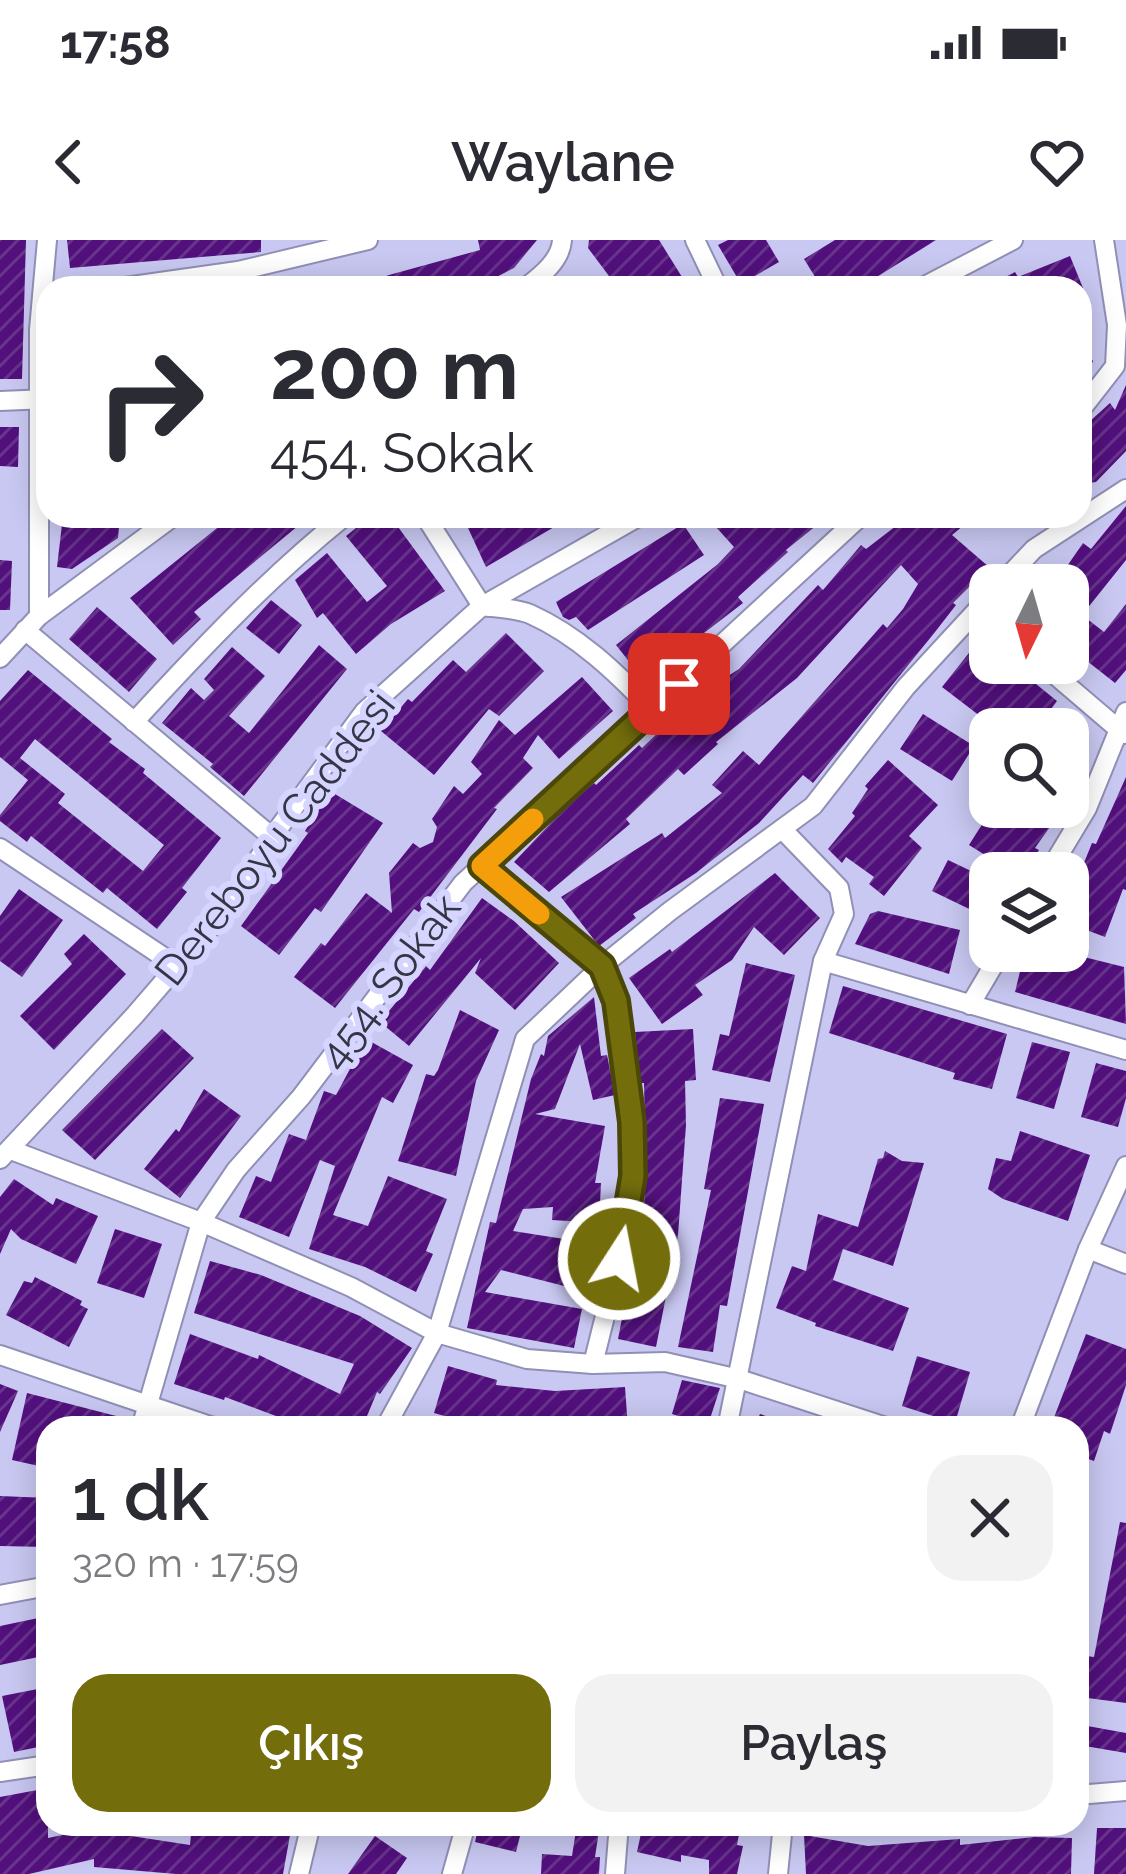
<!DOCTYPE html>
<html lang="tr">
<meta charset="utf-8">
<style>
:root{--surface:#fff;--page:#f2f2f3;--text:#2b2b33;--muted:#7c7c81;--accent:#736d0c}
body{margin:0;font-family:Raleway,sans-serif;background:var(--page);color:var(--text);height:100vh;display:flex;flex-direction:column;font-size:45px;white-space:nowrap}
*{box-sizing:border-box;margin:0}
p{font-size:39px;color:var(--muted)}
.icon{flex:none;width:66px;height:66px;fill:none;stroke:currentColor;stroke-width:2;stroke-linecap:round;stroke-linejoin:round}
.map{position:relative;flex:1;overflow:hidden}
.side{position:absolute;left:36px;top:1176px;width:1053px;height:420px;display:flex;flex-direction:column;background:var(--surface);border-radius:36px;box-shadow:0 6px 30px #0003}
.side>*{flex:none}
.hud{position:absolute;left:36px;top:36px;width:1056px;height:252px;border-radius:36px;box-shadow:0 6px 30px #0003;background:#fff;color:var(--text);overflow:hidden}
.needle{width:78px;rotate:185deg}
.controls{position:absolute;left:969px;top:324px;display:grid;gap:24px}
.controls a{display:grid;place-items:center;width:120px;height:120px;border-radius:24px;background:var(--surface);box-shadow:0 6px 30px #0003;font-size:60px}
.pin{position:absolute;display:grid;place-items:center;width:102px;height:102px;color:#fff;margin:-51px;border-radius:24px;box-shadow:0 6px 18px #0006}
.me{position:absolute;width:132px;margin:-66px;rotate:11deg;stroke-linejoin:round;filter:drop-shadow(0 0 9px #0008)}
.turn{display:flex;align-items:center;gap:42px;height:252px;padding:0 36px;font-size:54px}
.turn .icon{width:156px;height:156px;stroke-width:2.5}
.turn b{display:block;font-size:84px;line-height:102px}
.round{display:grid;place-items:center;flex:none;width:126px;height:126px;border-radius:36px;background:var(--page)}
.headline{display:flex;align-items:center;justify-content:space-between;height:204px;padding:0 36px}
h1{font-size:72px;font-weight:600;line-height:90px}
.action{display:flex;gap:24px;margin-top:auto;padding:24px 36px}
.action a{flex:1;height:138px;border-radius:36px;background:var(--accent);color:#fff;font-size:48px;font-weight:600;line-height:138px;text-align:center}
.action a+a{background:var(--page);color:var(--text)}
.status{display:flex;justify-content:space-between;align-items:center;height:84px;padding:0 60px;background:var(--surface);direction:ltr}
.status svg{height:33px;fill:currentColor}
header{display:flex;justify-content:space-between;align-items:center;height:156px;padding:0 36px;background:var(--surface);font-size:54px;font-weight:600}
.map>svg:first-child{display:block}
.building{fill:url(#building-hatch);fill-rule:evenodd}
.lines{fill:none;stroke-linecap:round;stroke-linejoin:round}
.minor-casing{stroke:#908fb5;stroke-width:22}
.minor{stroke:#fff;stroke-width:18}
.route-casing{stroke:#4b4708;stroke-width:30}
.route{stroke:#736d0c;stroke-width:21}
.slow{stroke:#f59e0b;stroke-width:21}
.labels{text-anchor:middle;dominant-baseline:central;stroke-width:12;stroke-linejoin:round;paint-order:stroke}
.street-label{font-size:42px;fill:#353545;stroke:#d6d5ff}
</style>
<div class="status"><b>17:58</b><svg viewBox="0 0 49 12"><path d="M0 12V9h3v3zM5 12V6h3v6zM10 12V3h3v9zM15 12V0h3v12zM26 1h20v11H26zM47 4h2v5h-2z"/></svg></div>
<header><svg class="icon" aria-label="back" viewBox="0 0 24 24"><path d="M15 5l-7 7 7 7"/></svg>Waylane<svg class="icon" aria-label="heart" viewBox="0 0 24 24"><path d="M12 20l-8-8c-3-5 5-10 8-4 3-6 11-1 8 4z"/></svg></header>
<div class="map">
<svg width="1126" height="1634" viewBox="0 0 1126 1634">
<defs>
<pattern id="building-hatch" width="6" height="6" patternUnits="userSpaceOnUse" patternTransform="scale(3)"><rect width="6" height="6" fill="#52107d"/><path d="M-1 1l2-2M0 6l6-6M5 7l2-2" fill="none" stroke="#68348c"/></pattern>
</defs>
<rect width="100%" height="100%" fill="#c9c8f2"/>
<g class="building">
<path d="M0,0H26L22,139H0Z"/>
<path d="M67,0H261V12L70,28Z"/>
<path d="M478,0H537L514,28L481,45L482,48H365L364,44L389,35L480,10Z"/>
<path d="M589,0H659L682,37L665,48H618L588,8Z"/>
<path d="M728,0H766L779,22L741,44L718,5Z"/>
<path d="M835,0H936L859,48H822L804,19Z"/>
<path d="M1070,16L1083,48H984L1015,32L1018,37Z"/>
<path d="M1080,108L1093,121L1080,149Z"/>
<path d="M1126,145V211L1096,242L1080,244V198L1092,186L1088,183L1110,163L1115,170Z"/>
<path d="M0,187H19L18,227L0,226Z"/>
<path d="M1126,266V320L1082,375L1104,392L1126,364V430L1115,443L1068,406V345H1054L1083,303L1091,309Z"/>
<path d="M63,276H120L118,298L72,329L57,327Z"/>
<path d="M232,276H310L194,372L201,379L173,405L130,358Z"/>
<path d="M371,276H390L445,351L391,384L356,414L323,373L317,378L295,340L327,313L367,362L387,346L346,296Z"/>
<path d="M487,276H573L486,327L468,288Z"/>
<path d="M706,276H828L786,310L788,312L738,357L743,363L682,410L685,413L647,444L616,405L718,324L734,307Z"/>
<path d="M909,276H975L952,295L989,327L953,363L956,365L935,392L813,543L803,535L759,583L696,633L633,674L636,678L599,706L561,657L662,593L665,598L722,553L712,545L743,511L759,525L883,384L887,388L903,369L918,344L901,325L797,438L716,502L718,504L684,535L678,529L626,579L630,584L549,652L514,622L565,568L594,543L596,545L639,505L642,508L697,456L739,429L818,345L823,350L861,305L866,309Z"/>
<path d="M683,284L704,315L588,390L576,377L569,380L563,377L556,362Z"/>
<path d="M0,320L12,321L10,370H0Z"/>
<path d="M271,360L302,385L279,414L246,388Z"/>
<path d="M97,367L157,419L129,452L69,399Z"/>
<path d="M506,393L544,431L499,476L489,469L434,535L381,491L408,459L412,462L453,420L466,432Z"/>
<path d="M980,399L990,407V423H1010L1057,461L1051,469L1087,497L1088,505L1068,530V489H997L942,447Z"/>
<path d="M319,405L347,429L244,556L210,527L213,524L162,483L191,448L204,460L214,450L204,439L232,407L265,436L229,476L249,493Z"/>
<path d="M28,430L112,499L109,502L145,529L143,533L221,598L182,648L187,652L157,689L107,648L103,653L31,596L27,602L0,581V575L28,540L0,517V461ZM35,499L164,605L143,631L58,563L65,554L20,518Z"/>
<path d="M582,437L613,471L559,519L538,495L523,518L533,528L494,568L497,569L419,672L414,669L335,768L294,737L321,703L325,706L366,653L392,673L389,633L413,603L420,608L433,602L437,587L432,579L454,546L463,554L482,534L471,522L499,480L515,495Z"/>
<path d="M923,474L974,506L952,541L900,509Z"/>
<path d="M888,520L938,565L909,596L922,608L884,656L869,644L874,637L846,617L842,623L828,609L855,576L852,573L868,549L865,546Z"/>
<path d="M1126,537V650L1123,649L1105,697L1068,683V647L1073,650L1092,603L1096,604Z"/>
<path d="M330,551L383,583L321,672L315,668L279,715L241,686L308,593L305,591Z"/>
<path d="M993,567H1064L1035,608L1039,610L1024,633H1014L969,605Z"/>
<path d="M948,620L990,640V679L932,651Z"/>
<path d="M775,633L820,678L784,715L754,687L732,720L695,745L703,755L662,784L629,738L670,709L672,712Z"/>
<path d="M19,649L63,680L22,737L0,721V676Z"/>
<path d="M482,658L514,681L559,723L515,770L475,733L481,718L409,806L380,782L426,726L430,730Z"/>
<path d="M878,671L960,690L949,734L855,704L870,674Z"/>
<path d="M84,694L126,734L54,810L20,776L72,724L64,714Z"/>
<path d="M1025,711H1060L1124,727L1126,784L1015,752Z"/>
<path d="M746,723L795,735L770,842L712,830L720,794L729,796Z"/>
<path d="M843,746L1007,794L992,849L953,839L955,833L829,793Z"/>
<path d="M594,757L601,816L607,815L615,855L593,860L580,804L555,869L535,874L605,886L595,943H601L599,983L552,980L553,967L523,969L513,991L596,1004L588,1052L501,1030L485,1052L582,1069L574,1108L467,1088L490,982L496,983L531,839L541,814L544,816L548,796Z"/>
<path d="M460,770L499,790L476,841L456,936L398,921L426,834L434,836L438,830Z"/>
<path d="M162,789L194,818L95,920L62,890Z"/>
<path d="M693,789L696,840L685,841L686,885L678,995L656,1107L618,1099L636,1006L641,1007L646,937L644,843H640L635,792Z"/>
<path d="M366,799L413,825L393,863L382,857L333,975L368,986L388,936L447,959L426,1011L433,1014L416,1052L365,1027L309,1009L335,926L320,920L289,997L239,977L256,936L271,942L289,894L306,900L324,851L336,855Z"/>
<path d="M1032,802L1070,812L1054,869L1016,858Z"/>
<path d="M1096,823L1126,831V858L1118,887L1081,877Z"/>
<path d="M204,849L241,876L180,958L144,929L176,889L179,892Z"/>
<path d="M720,858L764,864L727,1066L720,1065L713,1112L678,1107L711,950L704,949Z"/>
<path d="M1020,891L1090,915L1068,981L1003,959L988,949L996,918L1011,921Z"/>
<path d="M885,911L902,921L924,923L893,1026L843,1009L833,1040L909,1068L893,1111L815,1086L816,1083L776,1068L792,1026L806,1031L818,974L858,987L878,919L883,918Z"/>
<path d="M14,939L53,965L56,958L98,976L76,1024L21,999L11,989L0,1014V957Z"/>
<path d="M115,989L162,1004L144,1058L97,1043Z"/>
<path d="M210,1021L261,1035L360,1076L412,1108L380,1154L377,1152L362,1188H308L225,1157L224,1160L174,1144L190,1094L258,1119L259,1115L340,1154L354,1124L194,1073Z"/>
<path d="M35,1037L82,1061L80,1065L88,1069L69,1107L6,1075L24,1041L32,1043Z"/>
<path d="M1086,1094L1126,1109V1145L1110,1194L1104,1191L1094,1221L1077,1215V1188H1050Z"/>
<path d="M917,1116L970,1132L955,1183L902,1166Z"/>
<path d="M448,1126L497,1140L496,1145L555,1151L625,1147L628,1188H564L486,1178L483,1187L434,1173Z"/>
<path d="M682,1140L720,1148L708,1185L672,1174Z"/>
<path d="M0,1144L18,1151L0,1192Z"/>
<path d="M27,1153L120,1177L117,1188H48V1228L12,1220Z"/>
<path d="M760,1174L795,1186L794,1188H754Z"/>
<path d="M0,1256L48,1258V1307L0,1306Z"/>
<path d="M1120,1282L1126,1283V1463L1080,1457L1086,1416L1094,1417Z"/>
<path d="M48,1376V1415L0,1425V1386Z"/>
<path d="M48,1447V1505L14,1512L2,1456Z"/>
<path d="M1082,1485L1126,1493V1513L1079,1505Z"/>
<path d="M48,1548V1598L77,1592H131V1596L190,1605L192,1584H292L283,1634H176L94,1627V1619L29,1634H0V1557Z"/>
<path d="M479,1584H523L516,1612L475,1602Z"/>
<path d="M577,1584H600L595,1617H600L599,1634H541L542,1614L572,1616Z"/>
<path d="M643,1584H741L737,1605L743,1606L737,1634H709V1620L681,1615V1622L637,1612Z"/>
<path d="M1097,1588H1126V1634H1094Z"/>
<path d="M804,1595L868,1606L960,1599V1605L1034,1597L1072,1598L1071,1634H806Z"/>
<path d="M375,1596L407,1618L396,1634H348Z"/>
</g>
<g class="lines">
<defs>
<g id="minor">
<path d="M695,0L718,48"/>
<path d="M118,48L238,31L368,0"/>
<path d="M525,48C541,36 561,20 562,0"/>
<path d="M921,48L1013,0"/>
<path d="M0,161L48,159"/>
<path d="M1080,171L1115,126L1117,85L1104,0"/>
<path d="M425,276L482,366C497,368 516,368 530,374C577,395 616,432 651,469"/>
<path d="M1000,345L1034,309L1126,249"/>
<path d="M39,376V90L47,0"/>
<path d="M25,390L272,597"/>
<path d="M0,418L39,376L174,276"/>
<path d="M1041,423L1124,494"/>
<path d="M134,482C201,409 268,338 345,276"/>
<path d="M782,589L839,648L844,674L823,721"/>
<path d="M0,608L177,726"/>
<path d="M482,626L602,726L616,761L632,882L633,936L628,984L593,1124"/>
<path d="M1048,633L1087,568L1126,472"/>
<path d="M970,765L1002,711"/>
<path d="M11,910L201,982L351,1047L437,1093L527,1119L593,1124L665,1122L739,1139L889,1188"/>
<path d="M0,919L135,775L229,666L272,597L364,472L482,366L640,276"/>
<path d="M1088,1009L1126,1024"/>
<path d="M0,1115L216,1188"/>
<path d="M141,1188L201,982L236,930L301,857L463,643L861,276"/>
<path d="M385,1188L437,1093L525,799L602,726L670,671L813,566L906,447L990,356"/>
<path d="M727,1188L823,721L1126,810"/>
<path d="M1020,1188L1088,1009L1126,926"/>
<path d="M0,1355L48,1346"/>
<path d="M0,1532L48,1525"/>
<path d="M1077,1555L1126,1551"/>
<path d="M299,1634L311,1584"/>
<path d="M452,1634L466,1584"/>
<path d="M615,1634L619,1584"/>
<path d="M778,1634L783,1584"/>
</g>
</defs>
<use href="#minor" class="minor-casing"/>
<use href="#minor" class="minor"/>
</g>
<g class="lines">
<defs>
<path id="route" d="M619,1019L633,936L632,882L616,761L602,726L482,626L679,444"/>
</defs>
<use href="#route" class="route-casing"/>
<use href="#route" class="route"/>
<path class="slow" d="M533,579L482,626L539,674"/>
</g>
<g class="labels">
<g class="street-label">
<text transform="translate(275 598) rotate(-52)">Dereboyu Caddesi</text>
<text transform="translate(389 741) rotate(-53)">454. Sokak</text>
</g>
</g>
</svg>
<div class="controls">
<a><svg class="needle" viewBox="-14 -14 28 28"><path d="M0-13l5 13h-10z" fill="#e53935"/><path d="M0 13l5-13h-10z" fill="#7c7c81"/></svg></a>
<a><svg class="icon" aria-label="search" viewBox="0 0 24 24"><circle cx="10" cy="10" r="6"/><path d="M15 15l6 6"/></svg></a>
<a><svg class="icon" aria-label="layers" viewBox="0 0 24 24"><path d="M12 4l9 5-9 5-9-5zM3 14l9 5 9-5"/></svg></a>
</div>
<div class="pin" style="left:679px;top:444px;background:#d93025"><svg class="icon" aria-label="arrive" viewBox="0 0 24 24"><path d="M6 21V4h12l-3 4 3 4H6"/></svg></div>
<svg class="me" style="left:619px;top:1019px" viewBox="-20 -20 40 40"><circle r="17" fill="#736d0c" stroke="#fff" stroke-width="3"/><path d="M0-11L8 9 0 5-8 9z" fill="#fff"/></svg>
<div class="hud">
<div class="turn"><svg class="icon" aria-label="right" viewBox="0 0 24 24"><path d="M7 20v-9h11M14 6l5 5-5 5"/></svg><div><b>200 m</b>454. Sokak</div></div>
</div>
<section class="side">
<div class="headline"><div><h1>1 dk</h1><p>320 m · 17:59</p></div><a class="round"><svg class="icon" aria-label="close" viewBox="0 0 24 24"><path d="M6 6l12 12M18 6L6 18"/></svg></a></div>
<div class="action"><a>Çıkış</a><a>Paylaş</a></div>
</section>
</div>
